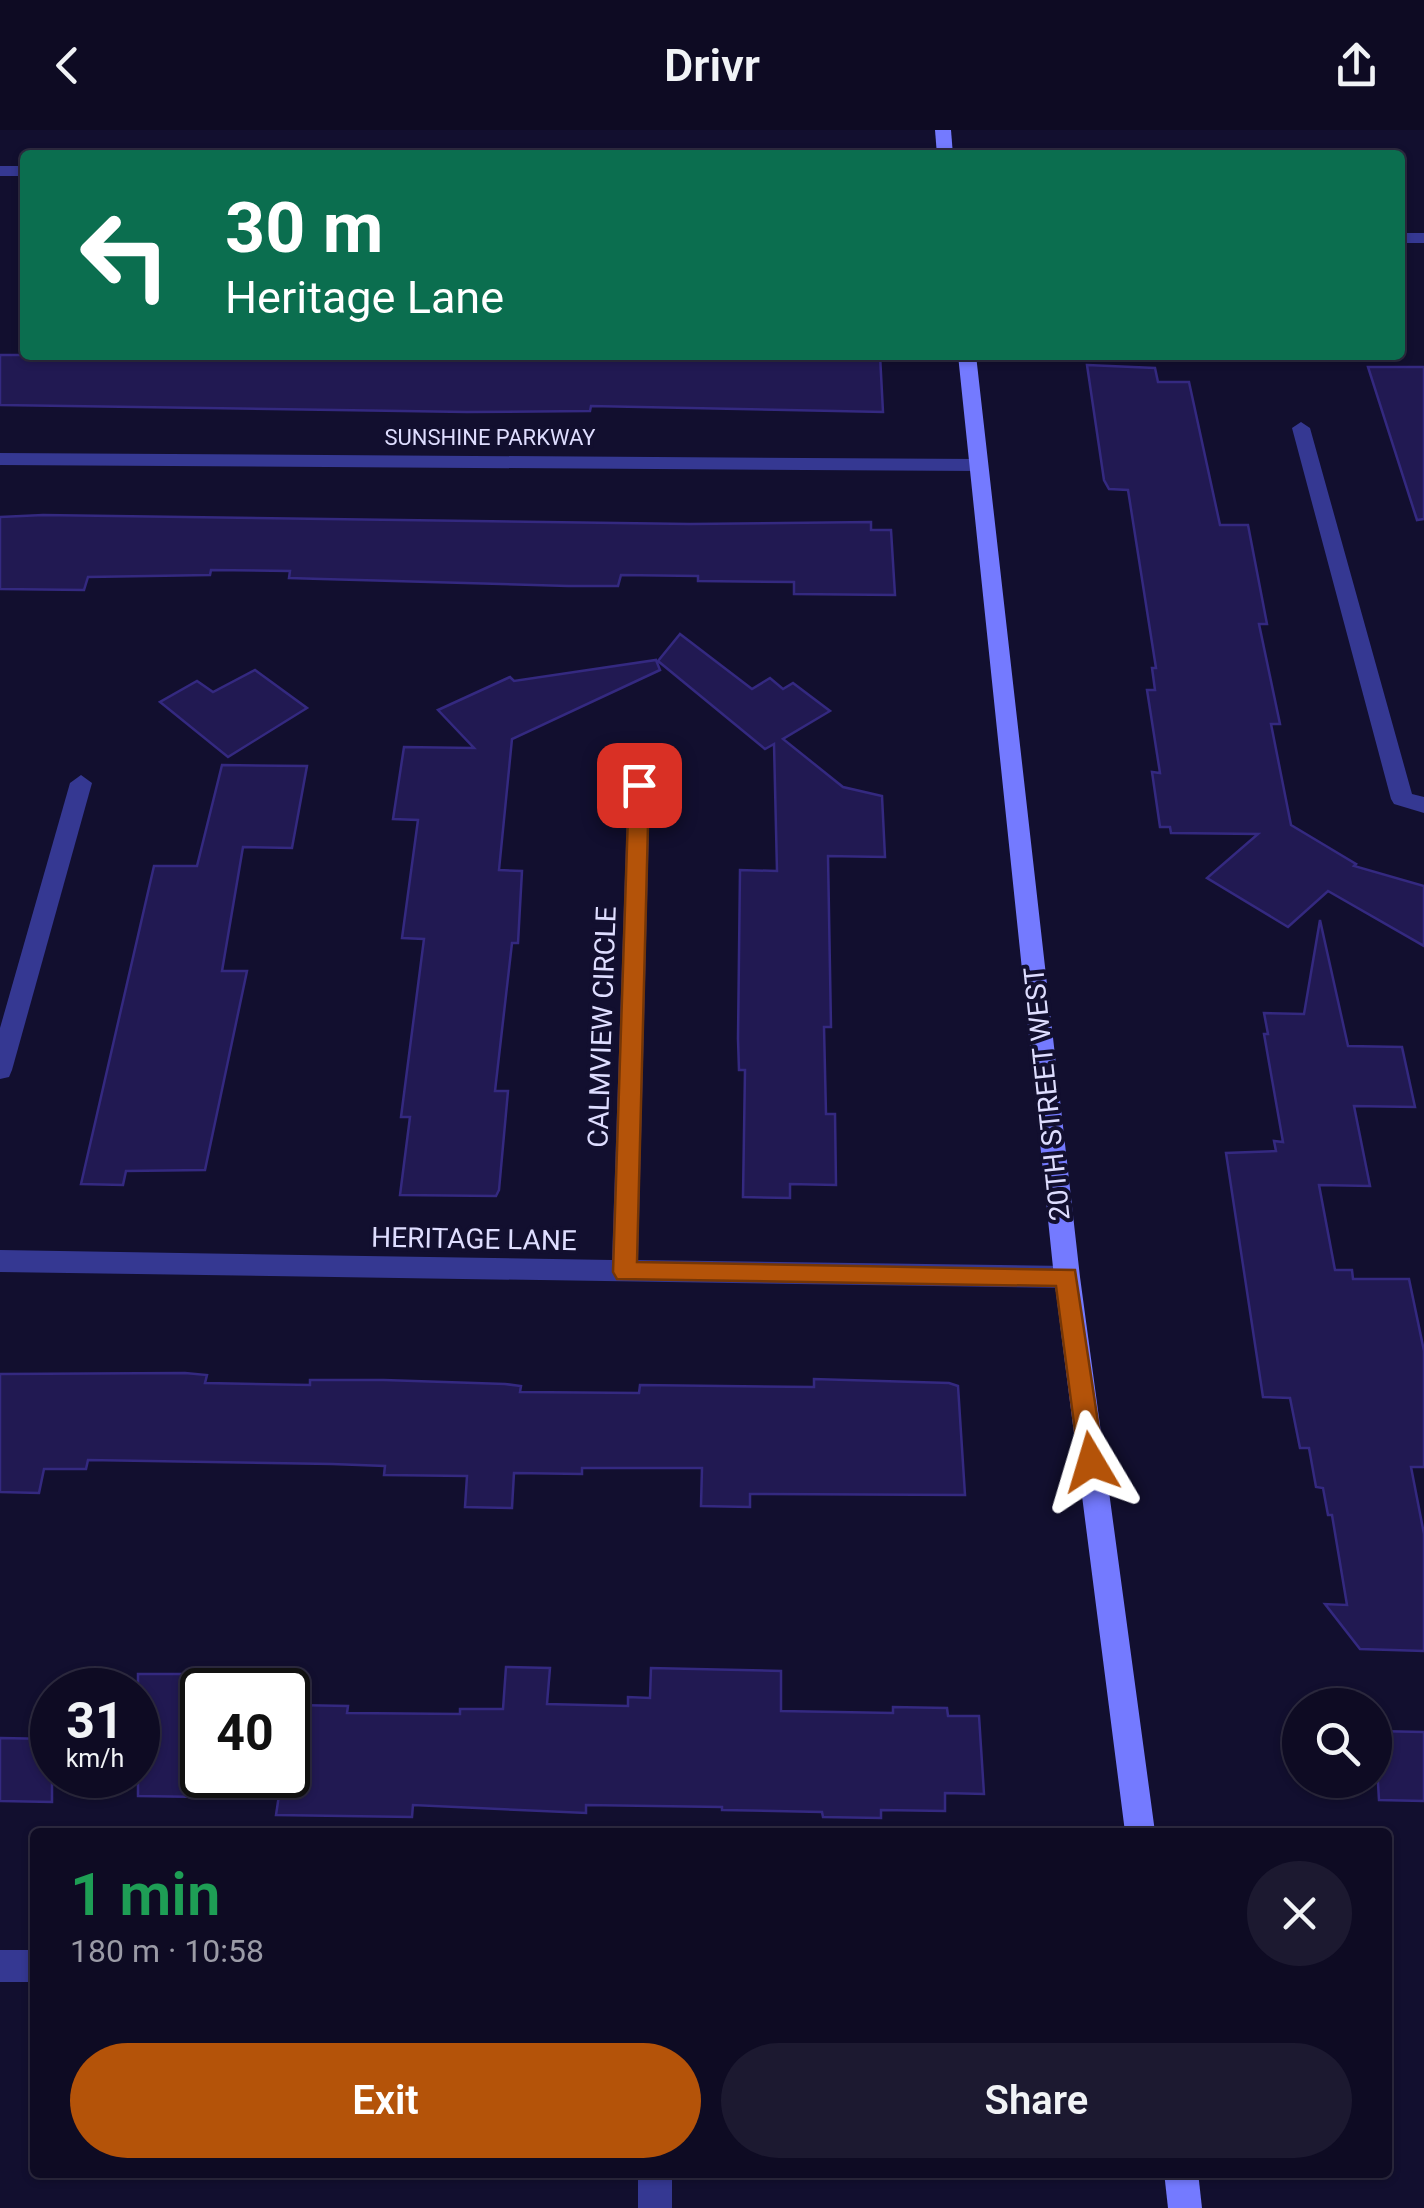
<!DOCTYPE html>
<meta charset="utf-8">
<style>
:root{--surface:#0e0b23;--page:#1c1930;--text:#f1f3f6;--muted:#9b9ba6;--line:#2e2b41;--accent:#b45309}
body{margin:0;font-family:Roboto,sans-serif;background:var(--page);color:var(--text);height:100vh;display:flex;flex-direction:column;font-size:38px;white-space:nowrap}
*{box-sizing:border-box;margin:0}
p{font-size:32px;color:var(--muted)}
.icon{flex:none;width:55px;height:55px;fill:none;stroke:currentColor;stroke-width:2;stroke-linecap:round;stroke-linejoin:round}
.map{position:relative;flex:1;overflow:hidden}
.sheet{position:absolute;left:30px;top:1698px;width:1362px;height:350px;display:flex;flex-direction:column;background:var(--surface);border-radius:10px;box-shadow:0 2px 8px #0004,0 0 0 2px var(--line)}
.sheet>*{flex:none}
.top-card{position:absolute;left:20px;top:20px;width:1385px;height:210px;border-radius:10px;box-shadow:0 2px 8px #0004,0 0 0 2px var(--line);background:#0b6e4f;color:#fff;overflow:hidden}
.controls{position:absolute;left:1282px;top:1558px;display:grid;gap:20px}
.controls a{display:grid;place-items:center;width:110px;height:110px;border-radius:50%;background:var(--surface);box-shadow:0 2px 8px #0004,0 0 0 2px var(--line);font-size:50px}
.speed{position:absolute;left:30px;top:1538px;display:flex;gap:20px;font-size:50px;font-weight:700;text-align:center}
.speed>*{display:grid;place-content:center;width:130px;height:130px;border-radius:50%;background:var(--surface);box-shadow:0 2px 8px #0004,0 0 0 2px var(--line);line-height:1}
.speed small{font-size:25px;font-weight:400}
.speed .limit{border:5px solid #111;border-radius:15px;background:#fff;color:#111}
.pin{position:absolute;display:grid;place-items:center;width:85px;height:85px;color:#fff;margin:-42px;border-radius:20px;box-shadow:0 5px 15px #0006}
.me{position:absolute;width:110px;margin:-55px;rotate:353deg;stroke-linejoin:round;filter:drop-shadow(0 0 8px #0008)}
.turn{display:flex;align-items:center;gap:35px;height:210px;padding:0 40px;font-size:45px}
.turn .icon{width:130px;height:130px;stroke-width:2.5}
.turn b{display:block;font-size:70px;line-height:85px}
.round{display:grid;place-items:center;flex:none;width:105px;height:105px;border-radius:52px;background:var(--page)}
.headline{display:flex;align-items:center;justify-content:space-between;height:170px;padding:0 40px}
h1{font-size:60px;font-weight:600;line-height:75px;color:#1e9e55}
.action{display:flex;gap:20px;margin-top:auto;padding:20px 40px}
.action a{flex:1;height:115px;border-radius:60px;background:var(--accent);color:#fff;font-size:40px;font-weight:600;line-height:115px;text-align:center}
.action a+a{background:var(--page);color:var(--text)}
header{display:flex;justify-content:space-between;align-items:center;height:130px;padding:0 40px;background:var(--surface);font-size:45px;font-weight:600}
.map>svg:first-child{display:block}
.building{fill:#211952;stroke:#342980;stroke-width:2.5}
.lines{fill:none;stroke-linecap:round;stroke-linejoin:round}
.street{fill:#353892;fill-rule:evenodd}
.secondary{fill:#747aff;fill-rule:evenodd}
.route{fill:#b45309;stroke:#753606;stroke-width:2.5}
.labels{text-anchor:middle;dominant-baseline:central;stroke-width:8;stroke-linejoin:round;paint-order:stroke}
.far-street-label{font-size:22px;fill:#deddff;stroke:#120f2f}
.street-label{font-size:28px;fill:#deddff;stroke:#120f2f}
</style>
<header><svg class="icon" aria-label="back" viewBox="0 0 24 24"><path d="M15 5l-7 7 7 7"/></svg>Drivr<svg class="icon" aria-label="share" viewBox="0 0 24 24"><path d="M12 15V3M7 8l5-5 5 5M5 13v7h14v-7"/></svg></header>
<div class="map">
<svg width="1424" height="2078" viewBox="0 0 1424 2078">
<rect width="100%" height="100%" fill="#120f2f"/>
<g class="building">
<path d="M0,225H880L883,282L591,276L590,281L467,282L0,275Z"/>
<path d="M1087,235L1155,238L1158,252H1189L1220,395H1248L1267,494H1259L1280,594H1271L1291,695L1356,734L1354,736L1424,756V816L1328,761L1288,797L1207,748L1258,704L1171,703L1170,697H1160L1152,642L1160,643L1147,560H1155L1152,538H1156L1128,360L1109,359L1104,350Z"/>
<path d="M1368,237H1424V389L1417,390Z"/>
<path d="M43,385L690,394L871,392V400H891L895,465L794,464V452L698,451V446L621,445L618,456H568L322,449L289,448L290,441L211,440L210,445L88,447L84,460L0,459V387Z"/>
<path d="M680,504L752,559L770,548L783,559L793,553L830,581L783,609L843,657L882,666L885,727L828,726L831,897H824L826,984H835L836,1055L790,1054V1068L743,1067L745,940H739L738,909L740,740L777,741L774,614L765,619L658,531Z"/>
<path d="M656,530L660,540L512,609L499,740L522,741L518,813H512L495,961H508L499,1060L496,1066L400,1065L410,987H401L424,809L402,808L418,690L393,689L404,617L474,618L438,580L510,547L514,551Z"/>
<path d="M255,540L307,578L228,627L160,572L197,551L213,562Z"/>
<path d="M222,635L307,636L292,718L243,717L222,841H247L205,1040L126,1041L123,1055L81,1054L154,736H197Z"/>
<path d="M1320,790L1348,916L1402,917L1415,977L1354,976L1370,1056L1319,1055L1335,1140H1352L1353,1149H1409L1424,1221V1337H1411L1424,1404V1521L1360,1519L1325,1474L1347,1475L1332,1385H1328L1323,1358L1316,1357L1309,1318H1300L1290,1268L1263,1267L1226,1023L1276,1021L1274,1011L1283,1012L1264,904H1268L1264,883L1304,884Z"/>
<path d="M185,1243L207,1245L205,1253L310,1255V1250H384L505,1254L521,1256L520,1262L639,1263L640,1255L814,1257V1249L949,1253L958,1256L965,1365L750,1364V1377L701,1376L702,1338H582V1344L514,1343L512,1378L465,1377L467,1346L384,1345L385,1336L332,1334L88,1330L86,1339H44L39,1363L0,1362V1244Z"/>
<path d="M506,1537L550,1538L547,1574L628,1576V1567L650,1568L651,1538L781,1541V1581L893,1583V1577L947,1578L948,1586H979L984,1664L945,1663V1681L881,1680V1688L823,1687L822,1682L722,1680V1677L586,1675V1683L413,1675L412,1687L276,1685L282,1645H288V1584H293L294,1575L348,1576L347,1583L460,1584V1579H503Z"/>
<path d="M138,1544H194L188,1577H202V1667L138,1666Z"/>
<path d="M1375,1601L1424,1602V1671L1379,1670Z"/>
<path d="M0,1608L52,1609V1672L0,1671Z"/>
</g>
<g class="lines">
<g class="street">
<rect x="0" y="36" width="25" height="10"/>
<rect x="1400" y="103" width="24" height="10"/>
<path d="M1301,292L1310,298L1412,664L1424,667V683L1394,674L1391,669L1292,298Z"/>
<path d="M0,323L979,329L988,335L979,341L0,335Z"/>
<path d="M81,645L92,653L12,940L9,947L0,949V898L70,653Z"/>
<path d="M639,647L650,655L638,1130L1067,1136L1076,1139L1080,1147L1076,1155L1067,1158L0,1142V1120L612,1130L628,655Z"/>
<rect x="0" y="1820" width="35" height="32"/>
<rect x="638" y="2042" width="34" height="36"/>
</g>
<g class="secondary">
<path d="M935,0H951L953,25H937Z"/>
<path d="M958,225H976L1080,1147L1155,1702H1125L1054,1147Z"/>
<path d="M1164,2042H1198L1202,2078H1168Z"/>
</g>
</g>
<path class="route" d="M639,648L649,655L637,1132L1075,1140L1104,1332L1100,1340L1091,1343L1082,1340L1079,1332L1056,1156L617,1149L613,1142L629,655Z"/>
<g class="labels">
<g class="far-street-label">
<text x="490" y="307">SUNSHINE PARKWAY</text>
</g>
<g class="street-label">
<text transform="translate(602 897) rotate(-88)">CALMVIEW CIRCLE</text>
<text transform="translate(1047 964) rotate(-96)">20TH STREET WEST</text>
<text transform="translate(474 1109) rotate(1)">HERITAGE LANE</text>
</g>
</g>
</svg>
<div class="controls">
<a><svg class="icon" aria-label="search" viewBox="0 0 24 24"><circle cx="10" cy="10" r="6"/><path d="M15 15l6 6"/></svg></a>
</div>
<div class="speed"><div>31<small>km/h</small></div><div class="limit">40</div></div>
<div class="pin" style="left:639px;top:655px;background:#d93025"><svg class="icon" aria-label="arrive" viewBox="0 0 24 24"><path d="M6 21V4h12l-3 4 3 4H6"/></svg></div>
<svg class="me" style="left:1091px;top:1332px" viewBox="-20 -20 40 40"><path d="M0-17L14 15 0 8-14 15z" fill="#b45309" stroke="#fff" stroke-width="4"/></svg>
<div class="top-card">
<div class="turn"><svg class="icon" aria-label="left" viewBox="0 0 24 24"><path d="M17 20v-9H6M10 6l-5 5 5 5"/></svg><div><b>30 m</b>Heritage Lane</div></div>
</div>
<section class="sheet">
<div class="headline"><div><h1>1 min</h1><p>180 m · 10:58</p></div><a class="round"><svg class="icon" aria-label="close" viewBox="0 0 24 24"><path d="M6 6l12 12M18 6L6 18"/></svg></a></div>
<div class="action"><a>Exit</a><a>Share</a></div>
</section>
</div>
